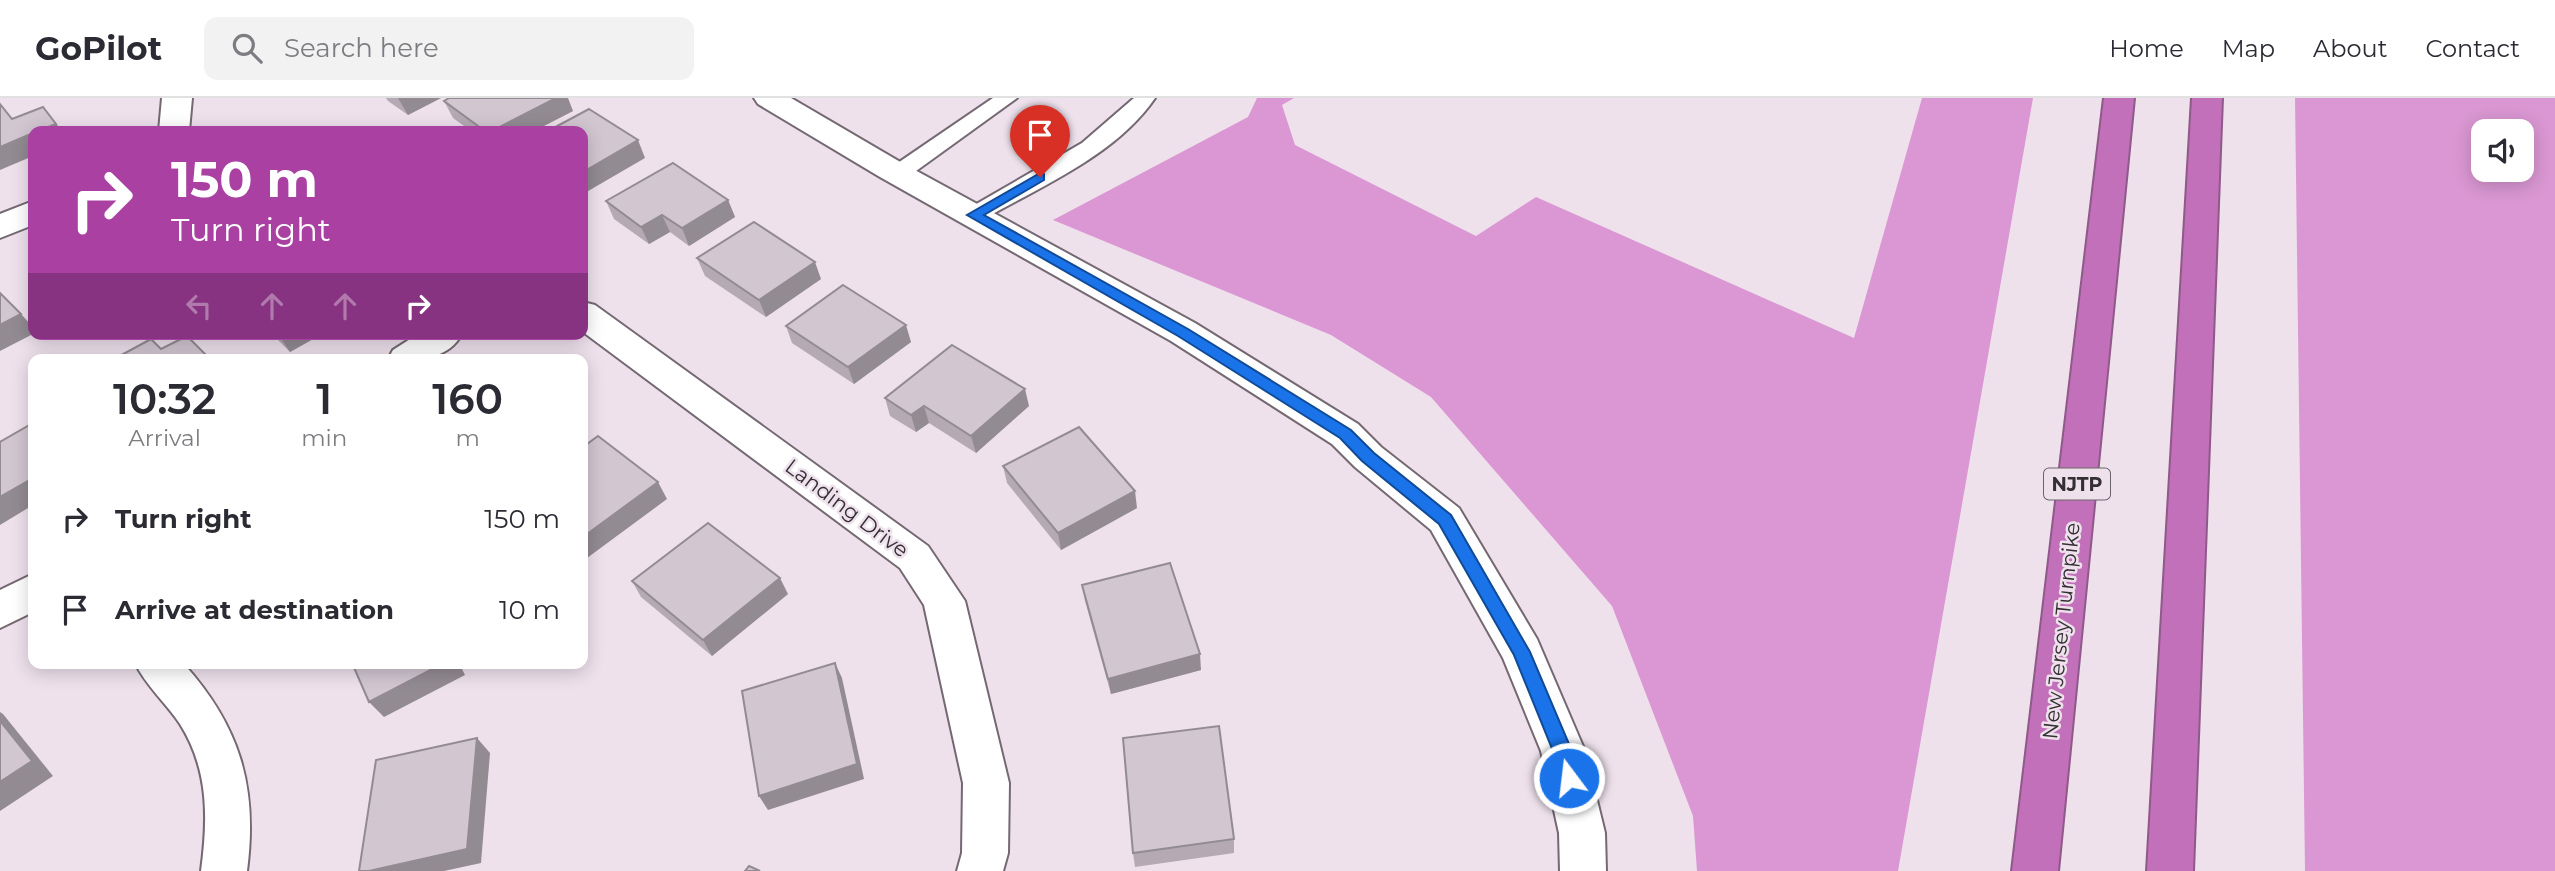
<!DOCTYPE html>
<style>
:root{--surface:#fff;--page:#f2f2f3;--text:#2b2b33;--muted:#7c7c81;--line:#e1e1e2}
body{margin:0;font-family:Montserrat,sans-serif;background:var(--page);color:var(--text);height:100vh;display:flex;flex-direction:column;font-size:26px;white-space:nowrap}
*{box-sizing:border-box;margin:0}
p{font-size:23px;color:var(--muted)}
.icon{flex:none;width:38px;height:38px;fill:none;stroke:currentColor;stroke-width:2;stroke-linecap:round;stroke-linejoin:round}
.map{position:relative;flex:1;overflow:hidden}
.drawer{position:absolute;left:28px;top:256px;width:560px;height:315px;display:flex;flex-direction:column;background:var(--surface);border-radius:14px;box-shadow:0 4px 18px #0003}
.drawer>*{flex:none}
.guide{position:absolute;left:28px;top:28px;width:560px;height:214px;border-radius:14px;box-shadow:0 4px 18px #0003;background:#a940a2;color:#fff;overflow:hidden}
.buttons{position:absolute;left:2471px;top:21px;display:grid;gap:14px}
.buttons a{display:grid;place-items:center;width:63px;height:63px;border-radius:14px;background:var(--surface);box-shadow:0 4px 18px #0003;font-size:35px}
.pin{position:absolute;display:grid;place-items:center;width:60px;height:60px;color:#fff;margin:-72px -30px;border-radius:50% 50% 50% 0;rotate:-45deg;box-shadow:0 0 7px #0007}
.pin .icon{rotate:45deg}
.me{position:absolute;width:77px;margin:-38px;rotate:345deg;stroke-linejoin:round;filter:drop-shadow(0 0 5px #0008)}
.turn{display:flex;align-items:center;gap:24px;height:147px;padding:0 28px;font-size:32px}
.turn .icon{width:91px;height:91px;stroke-width:2.5}
.turn b{display:block;font-size:49px;line-height:60px}
.lanes{display:flex;align-items:center;height:66px;padding:0 28px;background:#0003;justify-content:center;gap:35px;direction:ltr}
.lanes .off{opacity:.35}
.eta{display:flex;justify-content:space-evenly;align-items:center;height:119px;text-align:center}
.eta b{font-size:42px;font-weight:600;line-height:49px}
ul{padding:0;list-style:none}
li{display:flex;align-items:center;gap:21px;height:91px;padding:0 28px}
li div{flex:1}
li b{display:block;font-size:26px}
li em{font-style:normal}
header{display:flex;align-items:center;gap:42px;box-sizing:border-box;height:98px;padding:0 35px;background:var(--surface);border-bottom:2px solid var(--line)}
header strong{font-size:33px}
nav{display:flex;gap:38px;margin-inline-start:auto;font-size:24px}
.search{width:490px;height:63px;background:var(--page);display:flex;align-items:center;gap:18px;box-sizing:border-box;padding:0 24px;border-radius:14px;color:var(--muted);font-size:26px}
.map>svg:first-child{display:block}
.forest{fill:#da97d3;fill-rule:evenodd}
.lines{fill:none;stroke-linecap:round;stroke-linejoin:round}
.service-casing{stroke:#746972;stroke-width:4}
.minor-casing{stroke:#746972;stroke-width:4}
.tertiary-casing{stroke:#746972;stroke-width:4}
.motorway-casing{stroke:#8f598a;stroke-width:4}
.service{fill:#fff;fill-rule:evenodd}
.minor{fill:#fff;fill-rule:evenodd}
.tertiary{fill:#fff;fill-rule:evenodd}
.motorway{fill:#c170b9;fill-rule:evenodd}
.wall{fill:#b5aab4}
.shaded-wall{fill:#938b92}
.building{fill:#d2c6d1;stroke:#938b92;stroke-width:2}
.route{fill:#1a73e8;stroke:#114b97;stroke-width:2}
.labels{text-anchor:middle;dominant-baseline:central;stroke-width:5;stroke-linejoin:round;paint-order:stroke}
.shield{fill:#eee1ec;stroke:#6b646a;stroke-width:2}
.shield-label{font-size:19px;font-weight:bold;fill:#332f33}
.street-label{font-size:21px;fill:#332f33;stroke:#eee1ec}
</style>
<header>
<strong>GoPilot</strong>
<div class="search"><svg class="icon" aria-label="search" viewBox="0 0 24 24"><circle cx="10" cy="10" r="6"/><path d="M15 15l6 6"/></svg>Search here</div>
<nav><a>Home</a><a>Map</a><a>About</a><a>Contact</a></nav>
</header>
<div class="map">
<svg width="2555" height="773" viewBox="0 0 2555 773">
<rect width="100%" height="100%" fill="#eee1ec"/>
<g class="forest">
<path d="M1257,0H1294L1282,7L1295,47L1476,138L1536,99L1854,240L1922,0H2033L1898,773H1697L1693,718L1612,508L1431,299L1331,237L1053,122L1248,19Z"/>
<path d="M2295,0H2555V773H2305ZM2483,33H2522V72H2483Z"/>
</g>
<g class="lines">
<defs>
<g id="service">
<path d="M993,0H1017L905,81H889L886,76L889,71Z"/>
<path d="M1134,0H1155C1115,58 1041,88 982,122H966L963,117L966,112L1082,45Z"/>
</g>
<g id="minor">
<path d="M162,0H192L189,33H159Z"/>
<path d="M33,103V127L0,140V116Z"/>
<path d="M583,204L595,207L928,448L965,503L1009,685L1008,755L1003,773H957L962,755L963,685L924,507L900,470L583,234Z"/>
<path d="M418,236H462C446,264 417,261 388,261L393,252Z"/>
<path d="M33,476V514L0,530V492Z"/>
<path d="M135,565H183C240,628 258,689 247,773H201C208,721 209,672 180,626C166,605 146,588 135,565Z"/>
</g>
<path id="tertiary" d="M754,0H791L902,65L1195,225L1358,326L1381,349L1459,410L1537,541L1585,653L1605,735L1606,773H1560L1559,735L1541,653L1503,560L1431,432L1355,369L1332,346L1171,243L880,79L758,6Z"/>
<g id="motorway">
<path d="M2104,0H2134L2058,773H2012Z"/>
<path d="M2192,0H2222L2193,773H2147Z"/>
</g>
</defs>
<use href="#service" class="service-casing"/>
<use href="#minor" class="minor-casing"/>
<use href="#tertiary" class="tertiary-casing"/>
<use href="#motorway" class="motorway-casing"/>
<use href="#service" class="service"/>
<use href="#minor" class="minor"/>
<use href="#tertiary" class="tertiary"/>
<use href="#motorway" class="motorway"/>
</g>
<g class="wall">
<path d="M386,0H441L408,17L388,3Z"/>
<path d="M444,3L573,13L534,33H471L453,20Z"/>
<path d="M728,102L735,119L689,148L670,134L649,146L614,121L606,103Z"/>
<path d="M697,160L821,181L766,219L705,178Z"/>
<path d="M786,228L911,244L854,286L792,245Z"/>
<path d="M272,236H322L290,254Z"/>
<path d="M885,300L1029,308L976,355L929,325L916,334L890,318Z"/>
<path d="M1003,368L1137,410L1061,452L1007,385Z"/>
<path d="M632,483L788,496L712,558L641,499Z"/>
<path d="M1082,487L1201,572L1111,596L1085,503Z"/>
<path d="M1234,741V755L1135,769L1133,755Z"/>
</g>
<g class="shaded-wall">
<path d="M398,0H441L408,17Z"/>
<path d="M556,0H568L573,13L534,33H492Z"/>
<path d="M0,5L26,38L33,35V58L0,72V49L12,21Z"/>
<path d="M43,9L62,33H38Z"/>
<path d="M638,42L645,60L583,96V74Z"/>
<path d="M728,102L735,119L689,148L682,130Z"/>
<path d="M662,117L670,134L649,146L641,129Z"/>
<path d="M815,164L821,181L766,219L759,202Z"/>
<path d="M21,216L33,229V236L0,253V227Z"/>
<path d="M906,227L911,244L854,286L848,269Z"/>
<path d="M278,236H322L290,254Z"/>
<path d="M1025,291L1029,308L976,355L971,338Z"/>
<path d="M924,308L929,325L916,334L911,317Z"/>
<path d="M33,380V407L0,427V399Z"/>
<path d="M658,384L667,401L583,463V439Z"/>
<path d="M1135,393L1137,410L1061,452L1058,435Z"/>
<path d="M780,480L788,496L712,558L703,542Z"/>
<path d="M1200,556L1201,572L1111,596L1108,581Z"/>
<path d="M444,565H459L465,577L384,619L369,604Z"/>
<path d="M835,565L842,580L864,681L768,712L759,698Z"/>
<path d="M0,614L3,616L53,678L0,713Z"/>
<path d="M477,640L490,655L481,765L444,773H369Z"/>
</g>
<g class="building">
<path d="M449,0H556L492,33H485L444,3Z"/>
<path d="M0,6L12,21L43,9L56,26L38,33H33V35L0,49Z"/>
<path d="M589,11L638,42L583,74V33H548Z"/>
<path d="M673,65L728,102L682,130L662,117L641,129L606,103Z"/>
<path d="M754,124L815,164L759,202L697,160Z"/>
<path d="M843,187L906,227L848,269L786,228Z"/>
<path d="M0,195L21,216L0,227Z"/>
<path d="M187,238L210,261H114L151,241L161,251Z"/>
<path d="M952,247L1025,291L971,338L924,308L911,317L885,300Z"/>
<path d="M33,325V380L0,399V344Z"/>
<path d="M1079,329L1135,393L1058,435L1003,368Z"/>
<path d="M598,338L658,384L583,439V349Z"/>
<path d="M708,425L780,480L703,542L632,483Z"/>
<path d="M1170,465L1200,556L1108,581L1082,487Z"/>
<path d="M352,565H444L369,604Z"/>
<path d="M835,565L857,666L759,698L742,593Z"/>
<path d="M0,623L32,663L0,684Z"/>
<path d="M1219,628L1234,741L1133,755L1123,640Z"/>
<path d="M477,640L467,751L369,773H359L376,662Z"/>
<path d="M749,768L760,773H745Z"/>
</g>
<path class="route" d="M1040,75L1044,76V82L984,117L1188,231L1351,332L1374,355L1451,417L1530,554L1572,653L1578,680L1576,686L1569,689L1562,686L1553,653L1514,557L1439,426L1362,363L1340,340L1178,238L967,117Z"/>
<g class="labels">
<rect class="shield" x="2044" y="370.5" width="66" height="31" rx="5"/>
<g class="shield-label">
<text x="2077" y="386">NJTP</text>
</g>
<g class="street-label">
<text transform="translate(847 410) rotate(37)">Landing Drive</text>
<text transform="translate(2061 533) rotate(-84)">New Jersey Turnpike</text>
</g>
</g>
</svg>
<div class="buttons">
<a><svg class="icon" aria-label="sound" viewBox="0 0 24 24"><path d="M4 9h4l5-4v14l-5-4H4zM17 9q2 3 0 6"/></svg></a>
</div>
<div class="pin" style="left:1040px;top:79px;background:#d93025"><svg class="icon" aria-label="arrive" viewBox="0 0 24 24"><path d="M6 21V4h12l-3 4 3 4H6"/></svg></div>
<svg class="me" style="left:1569px;top:680px" viewBox="-20 -20 40 40"><circle r="17" fill="#1a73e8" stroke="#fff" stroke-width="3"/><path d="M0-11L8 9 0 5-8 9z" fill="#fff"/></svg>
<div class="guide">
<div class="turn"><svg class="icon" aria-label="right" viewBox="0 0 24 24"><path d="M7 20v-9h11M14 6l5 5-5 5"/></svg><div><b>150 m</b>Turn right</div></div>
<div class="lanes"><svg class="icon off" aria-label="left" viewBox="0 0 24 24"><path d="M17 20v-9H6M10 6l-5 5 5 5"/></svg><svg class="icon off" aria-label="ahead" viewBox="0 0 24 24"><path d="M12 20V5M6 11l6-6 6 6"/></svg><svg class="icon off" aria-label="ahead" viewBox="0 0 24 24"><path d="M12 20V5M6 11l6-6 6 6"/></svg><svg class="icon" aria-label="right" viewBox="0 0 24 24"><path d="M7 20v-9h11M14 6l5 5-5 5"/></svg></div>
</div>
<section class="drawer">
<div class="eta">
<div><b>10:32</b><p>Arrival</p></div>
<div><b>1</b><p>min</p></div>
<div><b>160</b><p>m</p></div>
</div>
<ul>
<li><svg class="icon" aria-label="right" viewBox="0 0 24 24"><path d="M7 20v-9h11M14 6l5 5-5 5"/></svg><div><b>Turn right</b></div><em>150 m</em></li>
<li><svg class="icon" aria-label="arrive" viewBox="0 0 24 24"><path d="M6 21V4h12l-3 4 3 4H6"/></svg><div><b>Arrive at destination</b></div><em>10 m</em></li>
</ul>
</section>
</div>
